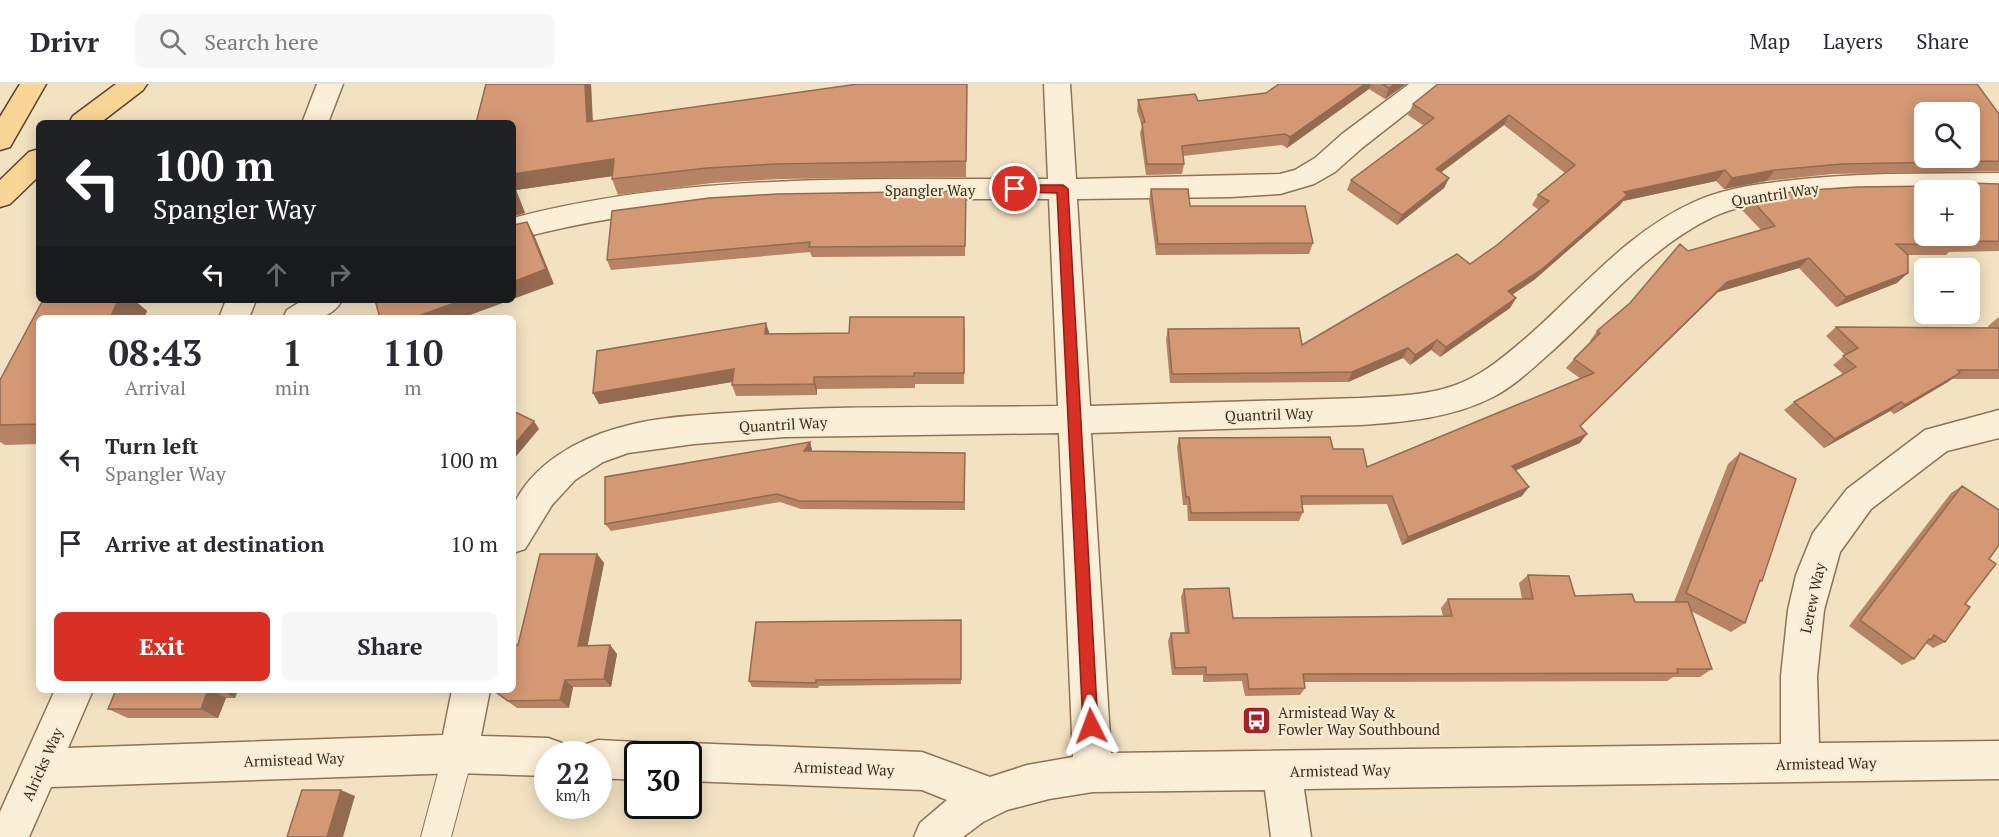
<!DOCTYPE html>
<meta charset="utf-8">
<style>
:root{--surface:#fff;--page:#f7f7f7;--text:#2b2b33;--muted:#7c7c81;--line:#e1e1e2;--accent:#d93025}
body{margin:0;font-family:"PT Serif",serif;background:var(--page);color:var(--text);height:100vh;display:flex;flex-direction:column;font-size:22px;white-space:nowrap}
*{box-sizing:border-box;margin:0}
p{font-size:20px;color:var(--muted)}
.icon{flex:none;width:33px;height:33px;fill:none;stroke:currentColor;stroke-width:2;stroke-linecap:round;stroke-linejoin:round}
.map{position:relative;flex:1;overflow:hidden}
.details{position:absolute;left:36px;top:231px;width:480px;height:378px;display:flex;flex-direction:column;background:var(--surface);border-radius:9px;box-shadow:0 3px 15px #0003}
.details>*{flex:none}
.top-card{position:absolute;left:36px;top:36px;width:480px;height:183px;border-radius:9px;box-shadow:0 3px 15px #0003;background:#202124;color:#fff;overflow:hidden}
.tools{position:absolute;left:1914px;top:18px;display:grid;gap:12px}
.tools a{display:grid;place-items:center;width:66px;height:66px;border-radius:9px;background:var(--surface);box-shadow:0 3px 15px #0003;font-size:30px}
.speed{position:absolute;left:534px;top:657px;display:flex;gap:12px;font-size:30px;font-weight:700;text-align:center}
.speed>*{display:grid;place-content:center;width:78px;height:78px;border-radius:50%;background:var(--surface);box-shadow:0 3px 15px #0003;line-height:1}
.speed small{font-size:15px;font-weight:400}
.speed .limit{border:3px solid #111;border-radius:9px;background:#fff;color:#111}
.pin{position:absolute;display:grid;place-items:center;width:51px;height:51px;color:#fff;margin:-26px;border:3px solid #fff;border-radius:50%;box-shadow:0 2px 6px #0007}
.me{position:absolute;width:66px;margin:-33px;rotate:357deg;stroke-linejoin:round;filter:drop-shadow(0 0 4px #0008)}
.turn{display:flex;align-items:center;gap:21px;height:126px;padding:0 18px;font-size:27px}
.turn .icon{width:78px;height:78px;stroke-width:2.5}
.turn b{display:block;font-size:42px;line-height:51px}
.lanes{display:flex;align-items:center;height:57px;padding:0 18px;background:#0003;justify-content:center;gap:30px;direction:ltr}
.lanes .off{opacity:.35}
.eta{display:flex;justify-content:space-evenly;align-items:center;height:102px;text-align:center}
.eta b{font-size:36px;font-weight:700;line-height:42px}
.button{display:flex;gap:12px;margin-top:auto;padding:12px 18px}
.button a{flex:1;height:69px;border-radius:9px;background:var(--accent);color:#fff;font-size:24px;font-weight:700;line-height:69px;text-align:center}
.button a+a{background:var(--page);color:var(--text)}
ul{padding:0;list-style:none}
li{display:flex;align-items:center;gap:18px;height:84px;padding:0 18px}
li div{flex:1}
li b{display:block;font-size:22px}
li em{font-style:normal}
header{display:flex;align-items:center;gap:36px;box-sizing:border-box;height:84px;padding:0 30px;background:var(--surface);border-bottom:2px solid var(--line)}
header strong{font-size:28px}
nav{display:flex;gap:33px;margin-inline-start:auto;font-size:21px}
.search{width:420px;height:54px;background:var(--page);display:flex;align-items:center;gap:15px;box-sizing:border-box;padding:0 21px;border-radius:9px;color:var(--muted);font-size:22px}
.map>svg:first-child{display:block}
.lines{fill:none;stroke-linecap:round;stroke-linejoin:round}
.service-casing{stroke:#8f7257;stroke-width:2}
.minor-casing{stroke:#8f7257;stroke-width:3}
.primary-casing{stroke:#5c402c;stroke-width:3}
.service{fill:#fcefd7;fill-rule:evenodd}
.minor{fill:#fcefd7;fill-rule:evenodd}
.primary{fill:#f9d696;fill-rule:evenodd}
.wall{fill:#b68364}
.shaded-wall{fill:#946a51}
.building{fill:#d49874;stroke:#946a51;stroke-width:1.5;fill-rule:evenodd}
.route{fill:#d93025;stroke:#8d1f18;stroke-width:1.5}
.labels{text-anchor:middle;dominant-baseline:central;stroke-width:4.5;stroke-linejoin:round;paint-order:stroke}
.street-label{font-size:15px;fill:#3d2b1d;stroke:#f9ecd3}
.poi-label{font-size:15px;fill:#3d2b1d;stroke:#f9ecd3;text-anchor:start}
</style>
<header>
<strong>Drivr</strong>
<div class="search"><svg class="icon" aria-label="search" viewBox="0 0 24 24"><circle cx="10" cy="10" r="6"/><path d="M15 15l6 6"/></svg>Search here</div>
<nav><a>Map</a><a>Layers</a><a>Share</a></nav>
</header>
<div class="map">
<svg width="1999" height="753" viewBox="0 0 1999 753">
<rect width="100%" height="100%" fill="#f2e2c2"/>
<g class="lines">
<defs>
<path id="service" d="M458,655L468,660L473,670L451,753H421L443,670L448,660Z"/>
<g id="minor">
<path d="M317,0H343L328,39H302Z"/>
<path d="M1044,0H1070L1076,95L1280,90L1295,86L1315,74L1342,50L1409,0H1440L1436,6L1362,64L1335,88L1314,100L1280,110L1230,113L1077,115L1090,322L1360,314C1394,312 1431,312 1463,298C1486,288 1506,271 1526,254C1580,207 1627,148 1694,118C1720,106 1749,101 1777,98C1851,88 1925,90 1999,89V109L1924,106V110C1868,110 1763,109 1713,133C1648,164 1603,222 1550,269C1532,285 1514,302 1493,313C1452,334 1405,338 1360,341L1091,349L1111,669L1781,660V592L1788,526L1796,491L1813,449L1847,405L1925,346L1999,326V354L1947,367L1871,425L1840,468L1824,526L1817,592L1819,659L1999,657V695L1304,705L1311,753H1271L1265,706L1093,708L1049,715L1007,726L983,738L963,753H914L920,739L947,716L922,706L688,697V670H672L674,664L688,659L922,668L990,693L1027,681L1073,673L1059,349L785,353L694,360L628,369L603,378L575,396L552,421L525,465L513,469C513,457 510,430 514,420C533,380 578,355 618,344C658,332 702,331 744,328C848,321 953,324 1058,322L1049,115C868,116 689,108 513,156V134C688,88 869,96 1048,95Z"/>
<path d="M226,216H256L249,234H219Z"/>
<path d="M303,216H342C330,239 305,234 283,234L287,226Z"/>
<path d="M55,606H93L68,664L443,651L452,606H490L481,652L548,654L562,659L566,670H548V692L458,689L51,703L29,753H0V728Z"/>
<path d="M598,656L638,658L652,663L655,670H638V696L598,694V670H581L584,661Z"/>
</g>
<g id="primary">
<path d="M20,0H46L10,63L0,66V33Z"/>
<path d="M116,0H147L143,6L100,39H69L73,32Z"/>
<path d="M39,65V92L10,120L0,123V96L29,68Z"/>
</g>
</defs>
<use href="#service" class="service-casing"/>
<use href="#minor" class="minor-casing"/>
<use href="#primary" class="primary-casing"/>
<use href="#service" class="service"/>
<use href="#minor" class="minor"/>
<use href="#primary" class="primary"/>
</g>
<g class="wall">
<path d="M486,0H591L593,37L858,0H967L966,93L779,95L712,99L618,111L612,95V92L516,106L525,129L513,132Z"/>
<path d="M1279,0H1406L1385,15L1369,5L1287,64L1282,61L1183,72L1184,80L1182,90L1146,91L1140,49L1142,42L1137,27L1138,16L1198,17L1266,9Z"/>
<path d="M1413,20L1999,30V87L1832,90L1766,97L1724,105L1716,97L1623,117L1620,121L1534,196L1512,211L1516,214L1510,224L1440,273L1431,266L1410,281L1403,274L1348,298L1170,299L1166,255L1168,245L1302,261L1470,180L1497,161L1539,126L1532,121L1538,111L1565,89L1504,41L1441,88L1449,94L1444,104L1397,141L1347,106L1351,96L1424,42L1408,31Z"/>
<path d="M1937,98L1999,100V167L1949,168L1946,171H1908L1897,199L1836,223L1799,184L1718,208L1581,342L1580,359L1516,386L1522,412L1402,461L1387,420L1302,421L1303,428L1299,437H1188L1187,421H1183L1177,363L1179,354L1333,365L1367,383L1581,295L1566,284L1574,275L1591,258L1590,257L1597,247L1630,219L1688,167L1761,146L1742,126L1751,115L1933,102Z"/>
<path d="M1151,105L1190,122L1313,159L1309,170L1156,171L1149,116Z"/>
<path d="M966,117L965,172L812,173L810,168L611,186L607,176Z"/>
<path d="M43,216H118L112,228L118,216H134L147,227L144,234H39V360L5,361L0,358V296Z"/>
<path d="M1999,233V295H1952L1894,330L1890,327L1824,364L1784,326L1794,318L1843,290L1833,281L1845,271L1826,252L1836,243L1989,244L1988,242Z"/>
<path d="M965,245L964,300H915V304L817,305V311L736,312L732,301V298L599,320L593,309L769,250L849,249Z"/>
<path d="M810,358L812,366L811,368L965,369V426L801,425L780,418L611,447L605,440Z"/>
<path d="M1740,369L1762,497L1759,499L1745,539L1731,548L1691,527L1712,585L1700,593H1673L1667,597L1304,598L1305,604L1300,611L1245,612L1242,597L1203,598V591H1172L1168,557L1171,549H1185L1181,513L1184,505L1233,534L1443,532L1441,524L1448,515H1522L1519,499L1528,491L1575,512L1635,518H1674L1728,380Z"/>
<path d="M1962,402L1989,475L1945,558L1933,564L1926,559L1914,575L1902,581L1849,542L1951,409Z"/>
<path d="M597,470L604,479L587,562L610,561L617,570L611,603H573L569,624H517L492,606L518,561Z"/>
<path d="M961,536V600L819,602L818,604L752,603L749,597Z"/>
<path d="M116,606H238L235,614H226L218,634H128L108,625Z"/>
</g>
<g class="shaded-wall">
<path d="M585,0H591L593,53L587,38Z"/>
<path d="M1365,0H1371L1369,5L1287,64L1290,53Z"/>
<path d="M1395,0H1406L1385,15L1389,4Z"/>
<path d="M1509,31L1504,41L1431,96L1436,85Z"/>
<path d="M614,75L620,91L516,106L525,129L513,132V90Z"/>
<path d="M1725,86L1716,97L1623,117L1620,121L1534,196L1502,217L1508,207L1624,108Z"/>
<path d="M1775,86L1766,97L1724,105L1732,94Z"/>
<path d="M1449,94L1444,104L1397,141L1402,131Z"/>
<path d="M527,138L535,153L554,200L513,215V198Z"/>
<path d="M1809,174L1799,184L1718,208L1572,350L1580,342L1727,198Z"/>
<path d="M1908,189L1897,199L1836,223L1846,213Z"/>
<path d="M1516,214L1510,224L1440,273L1446,263Z"/>
<path d="M118,216H134L147,227L144,234H110Z"/>
<path d="M463,216H511L462,234H413Z"/>
<path d="M766,239L770,251L765,250Z"/>
<path d="M1437,256L1431,266L1410,281L1415,271Z"/>
<path d="M1408,264L1403,274L1348,298L1352,288Z"/>
<path d="M734,285L738,297L599,320L593,309Z"/>
<path d="M1960,289L1948,298L1894,330L1905,321Z"/>
<path d="M814,293L817,305V311L814,300Z"/>
<path d="M1901,318L1890,327L1824,364L1835,355Z"/>
<path d="M534,337L539,345L513,376V362Z"/>
<path d="M1587,350L1580,359L1505,391L1512,382Z"/>
<path d="M810,358L812,366L807,376L804,367Z"/>
<path d="M1529,403L1522,412L1402,461L1408,453Z"/>
<path d="M597,470L604,479L586,570L578,562Z"/>
<path d="M610,561L617,570L611,603L604,595Z"/>
<path d="M565,596L573,603L569,624L560,616Z"/>
<path d="M208,606H211L226,614L218,634L201,625Z"/>
<path d="M220,606H238L235,614Z"/>
<path d="M341,706L355,712L343,753H327Z"/>
</g>
<g class="building">
<path d="M486,0H585L587,38L858,0H967L966,77L775,80L707,84L612,95L614,75L513,90V39H476Z"/>
<path d="M1279,0H1365L1290,53L1285,50L1182,62L1184,80H1147L1142,39L1145,38L1138,16L1195,10L1198,17L1266,9Z"/>
<path d="M1382,0H1395L1389,4Z"/>
<path d="M1438,0H1977L1999,30V77L1842,80L1775,86L1732,94L1725,86L1624,108L1627,111L1541,186L1508,207L1516,214L1446,263L1437,256L1415,271L1408,264L1352,288L1172,290L1168,245L1299,244L1302,261L1457,170L1470,180L1497,161L1549,117L1538,111L1575,81L1509,31L1436,85L1449,94L1402,131L1351,96L1434,34L1413,20ZM1924,28H1970V74H1924Z"/>
<path d="M1937,98L1999,100V157L1955,158L1957,161L1896,160L1908,171V189L1846,213L1809,174L1727,198L1580,342L1587,350L1512,382L1529,403L1408,453L1392,412H1301L1303,428L1191,429L1189,413H1186L1179,354L1330,353L1333,365H1363L1367,383L1594,289L1574,275L1600,249L1597,247L1630,219L1680,160L1688,167L1775,142L1751,115L1796,107L1856,103L1935,102ZM1924,106H1970V152H1924Z"/>
<path d="M513,103L517,114L513,115Z"/>
<path d="M1151,105H1188L1190,122H1305L1313,159L1158,160Z"/>
<path d="M966,107L965,162L809,163L810,158L607,176L612,127L709,114L777,110Z"/>
<path d="M527,138L546,185L513,198V141Z"/>
<path d="M43,216H118L110,234H39V340L0,341V296Z"/>
<path d="M375,216H463L413,234H380Z"/>
<path d="M850,233H964V289H914V292L814,293V300L732,301L734,285L593,309L597,267L766,239L765,250L849,249Z"/>
<path d="M1836,243L1999,244V286H1958L1960,289L1905,321L1901,318L1835,355L1794,318L1856,283L1843,272L1858,264Z"/>
<path d="M513,327L534,337L513,362Z"/>
<path d="M810,358L804,367L965,369L964,418L799,417L777,410L605,440V393Z"/>
<path d="M1740,369L1796,395L1762,497L1760,496L1745,539L1686,509Z"/>
<path d="M1962,402L1999,426V461L1989,475L1996,480L1965,520L1970,523L1945,558L1934,551L1931,556L1929,555L1914,575L1860,536Z"/>
<path d="M540,470H597L578,562L610,561L604,595L565,596L560,616L508,617L493,606H513V561H518Z"/>
<path d="M1528,491L1569,492L1575,512L1632,510L1635,518H1688L1712,585H1677L1678,589L1303,590L1305,604L1249,605L1247,590L1206,591V583L1175,584L1171,549H1189L1184,505L1229,504L1233,534L1452,532L1448,515H1533Z"/>
<path d="M961,536V595L816,596V599L749,597L756,538Z"/>
<path d="M116,606H208L201,625H108Z"/>
<path d="M302,706H341L327,753H287Z"/>
</g>
<path class="route" d="M1015,101H1063L1068,105L1098,642L1096,647L1091,650L1085,647L1083,642L1057,109L1011,108L1009,105Z"/>
<defs>
<symbol id="bus-square" viewBox="-11 -11 22 22"><rect x="-9" y="-9" width="18" height="18" rx="4" fill="#a42128" stroke="#f9ecd3"/><path d="M-5-6H5V4H4V6H2V4H-2V6H-4V4H-5ZM-3.5-4V0h7V-4ZM-3.5 1.2v1.5H-2V1.2ZM2 1.2v1.5H3.5V1.2Z" fill="#fff"/></symbol>
</defs>
<g fill-rule="evenodd">
<use href="#bus-square" x="1240" y="620" width="33" height="33"/>
</g>
<g class="labels">
<g class="street-label">
<text x="930" y="106">Spangler Way</text>
<text transform="translate(1775 110) rotate(-9)">Quantril Way</text>
<text transform="translate(1269 330) rotate(-2)">Quantril Way</text>
<text transform="translate(783 340) rotate(-3)">Quantril Way</text>
<text transform="translate(1812 514) rotate(-78)">Lerew Way</text>
<text transform="translate(294 675) rotate(-2)">Armistead Way</text>
<text transform="translate(1826 679) rotate(-1)">Armistead Way</text>
<text transform="translate(42 680) rotate(-66)">Alricks Way</text>
<text transform="translate(844 684) rotate(2)">Armistead Way</text>
<text transform="translate(1340 686) rotate(-1)">Armistead Way</text>
</g>
<g class="poi-label">
<text x="1278" y="628">Armistead Way &amp;<tspan x="1278" dy="17">Fowler Way Southbound</tspan></text>
</g>
</g>
</svg>
<div class="tools">
<a><svg class="icon" aria-label="search" viewBox="0 0 24 24"><circle cx="10" cy="10" r="6"/><path d="M15 15l6 6"/></svg></a>
<a>+</a>
<a>−</a>
</div>
<div class="speed"><div>22<small>km/h</small></div><div class="limit">30</div></div>
<div class="pin" style="left:1015px;top:105px;background:#d93025"><svg class="icon" aria-label="arrive" viewBox="0 0 24 24"><path d="M6 21V4h12l-3 4 3 4H6"/></svg></div>
<svg class="me" style="left:1091px;top:642px" viewBox="-20 -20 40 40"><path d="M0-17L14 15 0 8-14 15z" fill="#d93025" stroke="#fff" stroke-width="4"/></svg>
<div class="top-card">
<div class="turn"><svg class="icon" aria-label="left" viewBox="0 0 24 24"><path d="M17 20v-9H6M10 6l-5 5 5 5"/></svg><div><b>100 m</b>Spangler Way</div></div>
<div class="lanes"><svg class="icon" aria-label="left" viewBox="0 0 24 24"><path d="M17 20v-9H6M10 6l-5 5 5 5"/></svg><svg class="icon off" aria-label="ahead" viewBox="0 0 24 24"><path d="M12 20V5M6 11l6-6 6 6"/></svg><svg class="icon off" aria-label="right" viewBox="0 0 24 24"><path d="M7 20v-9h11M14 6l5 5-5 5"/></svg></div>
</div>
<section class="details">
<div class="eta">
<div><b>08:43</b><p>Arrival</p></div>
<div><b>1</b><p>min</p></div>
<div><b>110</b><p>m</p></div>
</div>
<ul>
<li><svg class="icon" aria-label="left" viewBox="0 0 24 24"><path d="M17 20v-9H6M10 6l-5 5 5 5"/></svg><div><b>Turn left</b><p>Spangler Way</p></div><em>100 m</em></li>
<li><svg class="icon" aria-label="arrive" viewBox="0 0 24 24"><path d="M6 21V4h12l-3 4 3 4H6"/></svg><div><b>Arrive at destination</b></div><em>10 m</em></li>
</ul>
<div class="button"><a>Exit</a><a>Share</a></div>
</section>
</div>
